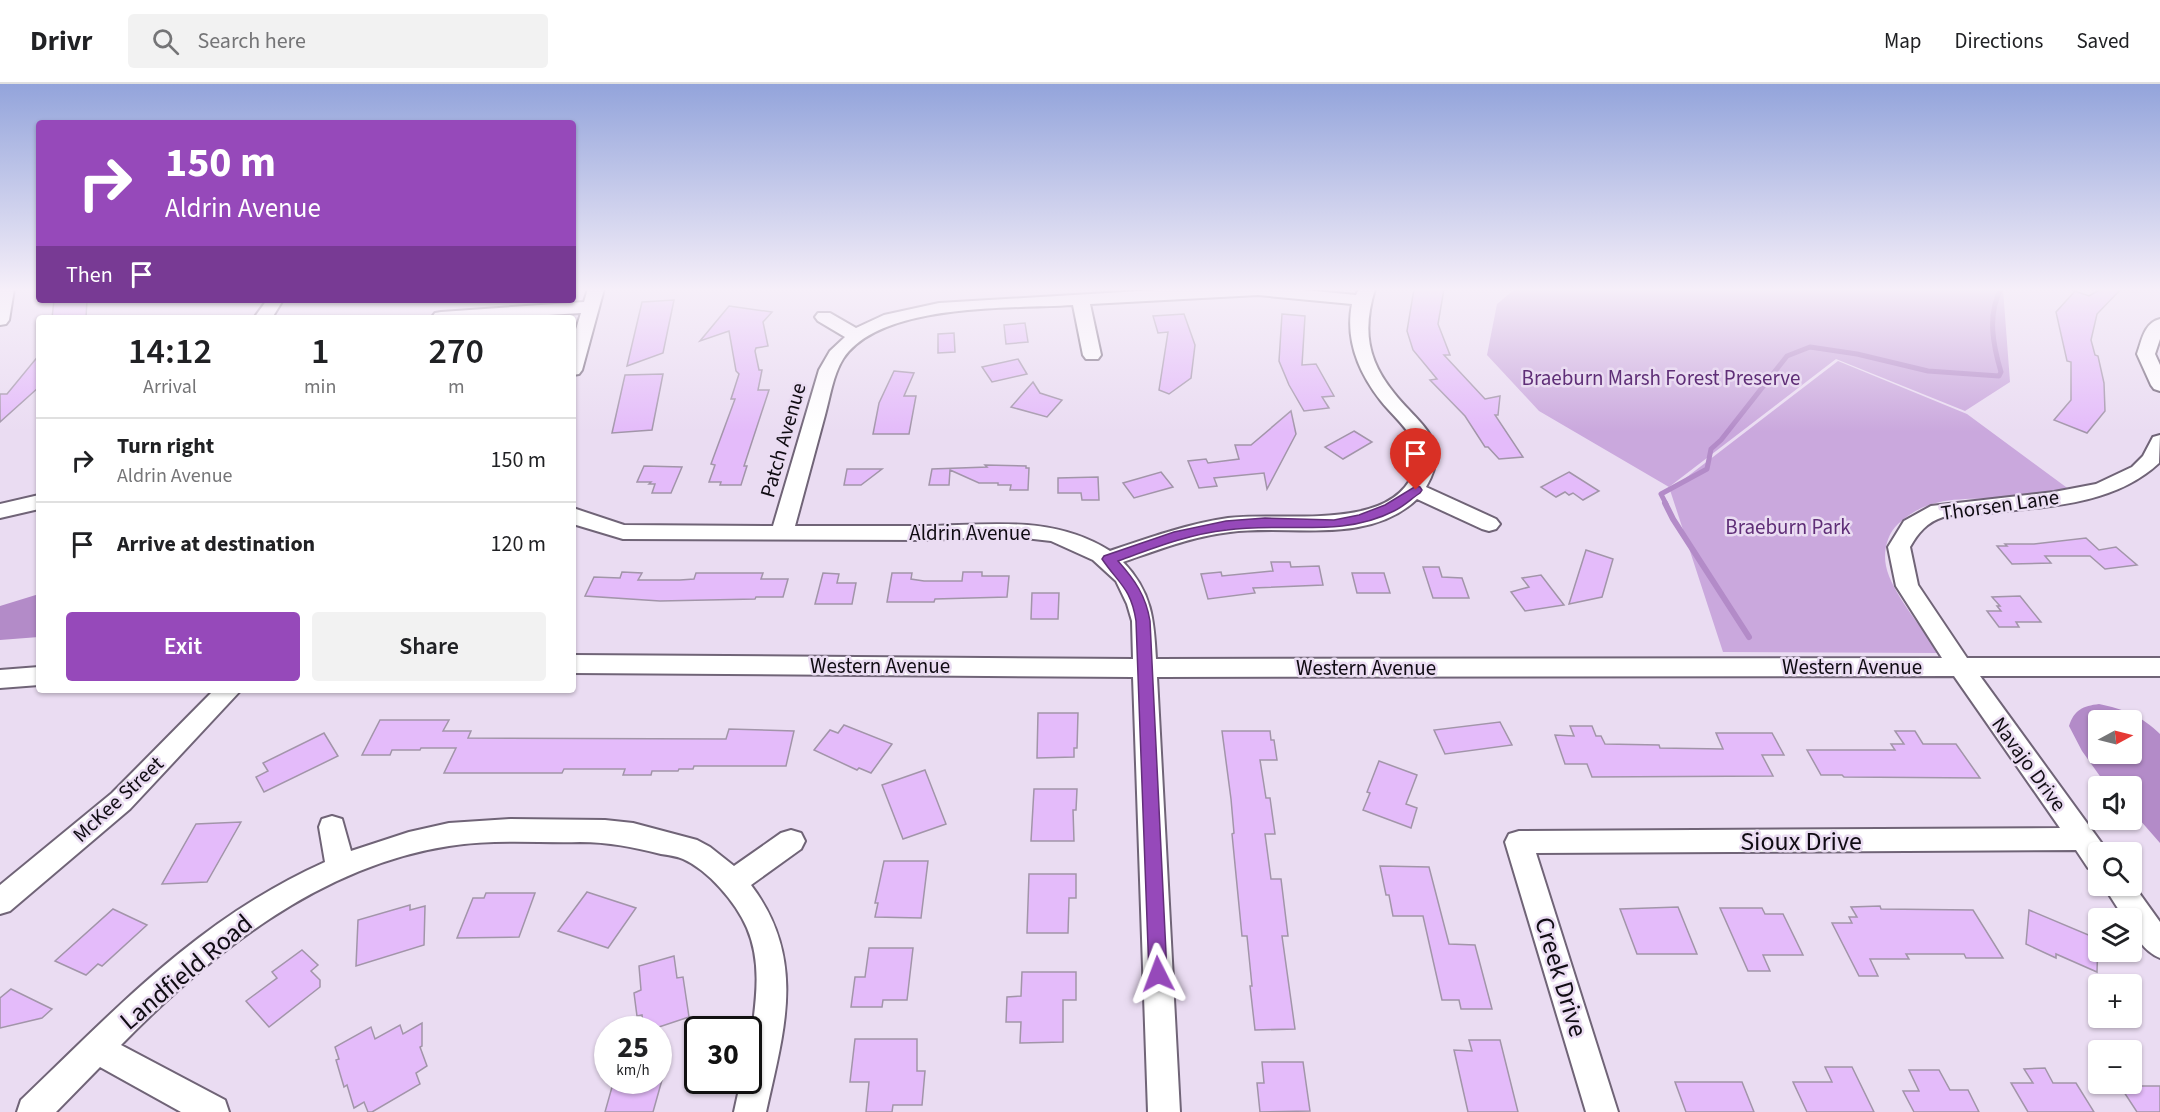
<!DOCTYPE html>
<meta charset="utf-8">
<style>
:root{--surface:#fff;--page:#f2f2f2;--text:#202124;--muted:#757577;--line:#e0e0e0;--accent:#9649ba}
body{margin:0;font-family:"Source Sans 3",sans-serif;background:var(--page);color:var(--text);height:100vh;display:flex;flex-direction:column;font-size:22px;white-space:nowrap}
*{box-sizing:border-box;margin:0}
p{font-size:20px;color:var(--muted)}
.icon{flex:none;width:33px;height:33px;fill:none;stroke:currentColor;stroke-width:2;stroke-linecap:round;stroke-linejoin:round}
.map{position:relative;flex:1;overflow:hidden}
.drawer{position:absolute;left:36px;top:231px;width:540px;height:378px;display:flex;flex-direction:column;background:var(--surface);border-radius:6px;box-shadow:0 2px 4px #0004}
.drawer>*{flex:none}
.hud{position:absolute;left:36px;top:36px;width:540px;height:183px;border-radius:6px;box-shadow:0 2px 4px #0004;background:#9649ba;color:#fff;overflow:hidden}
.needle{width:39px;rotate:83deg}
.controls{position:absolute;left:2088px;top:626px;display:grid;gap:12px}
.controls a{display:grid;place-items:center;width:54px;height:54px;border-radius:6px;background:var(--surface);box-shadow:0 2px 4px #0004;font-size:30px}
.speed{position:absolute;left:594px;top:932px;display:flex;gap:12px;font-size:30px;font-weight:700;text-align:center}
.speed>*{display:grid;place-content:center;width:78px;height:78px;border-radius:50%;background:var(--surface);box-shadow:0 2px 4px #0004;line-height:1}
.speed small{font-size:15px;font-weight:400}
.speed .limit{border:3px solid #111;border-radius:9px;background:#fff;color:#111}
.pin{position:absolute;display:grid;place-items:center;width:51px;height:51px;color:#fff;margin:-62px -26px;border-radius:50% 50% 50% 0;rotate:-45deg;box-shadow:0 0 6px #0007}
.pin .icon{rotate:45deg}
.me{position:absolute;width:66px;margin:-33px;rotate:357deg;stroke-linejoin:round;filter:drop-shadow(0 0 4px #0008)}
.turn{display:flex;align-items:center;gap:21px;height:126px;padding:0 30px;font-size:27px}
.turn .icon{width:78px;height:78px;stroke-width:2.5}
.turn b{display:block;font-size:42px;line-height:51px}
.then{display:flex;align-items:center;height:57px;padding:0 30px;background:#0003;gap:12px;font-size:22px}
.eta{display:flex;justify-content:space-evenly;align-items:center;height:102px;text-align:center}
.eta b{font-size:36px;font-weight:600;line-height:42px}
.cta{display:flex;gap:12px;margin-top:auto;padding:12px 30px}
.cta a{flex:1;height:69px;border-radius:6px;background:var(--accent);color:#fff;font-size:24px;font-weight:600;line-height:69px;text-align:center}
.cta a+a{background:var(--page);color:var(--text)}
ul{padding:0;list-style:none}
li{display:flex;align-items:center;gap:18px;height:84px;padding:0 30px;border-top:2px solid var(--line)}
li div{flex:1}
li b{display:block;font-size:22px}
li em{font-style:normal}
header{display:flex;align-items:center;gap:36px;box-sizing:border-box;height:84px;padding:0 30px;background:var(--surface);border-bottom:2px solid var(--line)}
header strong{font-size:28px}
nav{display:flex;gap:33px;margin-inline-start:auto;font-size:21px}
.search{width:420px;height:54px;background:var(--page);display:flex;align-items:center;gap:15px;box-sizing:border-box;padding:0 21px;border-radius:6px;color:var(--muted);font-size:22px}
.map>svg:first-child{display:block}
.green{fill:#caa8dd}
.water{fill:#b38bc8;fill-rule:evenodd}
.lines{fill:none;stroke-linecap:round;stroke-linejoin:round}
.stream-far1{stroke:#b38bc8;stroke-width:5}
.stream{stroke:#b38bc8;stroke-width:6}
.building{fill:#e4bbfa;stroke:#a295a9;stroke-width:1.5}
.minor-casing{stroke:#706477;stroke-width:4}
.minor{fill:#fff;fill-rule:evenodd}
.route{fill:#9649ba;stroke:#622f79;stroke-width:1.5}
.labels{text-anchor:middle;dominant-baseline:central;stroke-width:5;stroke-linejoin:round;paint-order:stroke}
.park-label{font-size:21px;fill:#5f2e77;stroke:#eadcf2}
.street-label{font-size:21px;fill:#100c13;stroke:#eadcf2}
.near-street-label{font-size:26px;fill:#100c13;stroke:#eadcf2}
</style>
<header>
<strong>Drivr</strong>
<div class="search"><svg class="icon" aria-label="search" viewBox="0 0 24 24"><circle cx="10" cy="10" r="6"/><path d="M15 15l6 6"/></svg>Search here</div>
<nav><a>Map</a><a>Directions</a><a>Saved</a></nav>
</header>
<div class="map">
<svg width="2160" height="1028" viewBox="0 0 2160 1028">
<rect width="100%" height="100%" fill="#eadcf2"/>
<g class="green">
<path d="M1515,205H2003L2010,298L1965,327L1836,275L1669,403L1539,327L1487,271L1497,220Z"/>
<path d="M1838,277L1967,330L2070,406C2049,409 2027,413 2006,414C1965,416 1930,410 1898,440C1887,450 1883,468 1886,482C1891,508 1924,546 1939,569L1723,568L1670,406Z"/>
</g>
<g class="water">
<path d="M39,510V553L0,556V522Z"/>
<path d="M2099,620C2123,625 2142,632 2160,650V759L2132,727V702H2107L2082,667L2069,642C2074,626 2083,622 2099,620ZM2098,636H2132V669H2098Z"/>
</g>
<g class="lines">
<path class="stream-far1" d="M1666,420L1661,410L1707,385L1711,365L1721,356L1787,272L1810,263L1857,270L1928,287L1999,292L2001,288C1993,261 1987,231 2001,205"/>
<path class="stream" d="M1665,419L1673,435L1749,553"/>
</g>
<g class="building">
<path d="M1414,205H1444L1438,240L1450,271H1444L1485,315L1500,312L1498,331H1495L1523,373L1499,375L1488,363H1485L1465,332L1430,296L1437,295L1413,266L1407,247Z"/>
<path d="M2101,205H2121L2097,230L2091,256L2095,271L2098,272L2104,299L2105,327L2087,349L2054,336L2071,316V278L2067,277L2056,228L2075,207L2089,212Z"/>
<path d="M54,216H87L86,234H52Z"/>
<path d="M674,216L663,269L627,282L642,218Z"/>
<path d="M729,222L772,228L763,238L768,262L756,264L755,267L759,286H762L758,306H769L744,382H747L741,401H720L721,398H709L715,381L711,380L735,315H731L739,290L736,287L729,247L700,257Z"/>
<path d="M1184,230L1195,261L1191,294L1169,310L1159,306L1168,248L1158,249L1153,232Z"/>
<path d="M1282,230L1305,232L1302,281L1316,280L1334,312L1322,313L1329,324L1304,327L1289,301L1279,277Z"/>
<path d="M1025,239L1028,258L1006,260L1004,241Z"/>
<path d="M954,249L955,268L938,269V250Z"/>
<path d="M39,271V303L0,338V310H7Z"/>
<path d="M1018,275L1027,290L992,298L982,283Z"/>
<path d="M894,287L914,289L904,312H916L909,350H873L879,319Z"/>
<path d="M663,290L652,346L612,349L625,291Z"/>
<path d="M1033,298L1040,309L1062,316L1047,333L1011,323Z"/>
<path d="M1291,327L1296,350L1267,405L1264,389L1214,394L1217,402L1199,404L1188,377L1206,375L1208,379L1239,375L1235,361H1251Z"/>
<path d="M1354,347L1372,358L1343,375L1325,363Z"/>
<path d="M985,381L1026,382V384H1029L1028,406H1010L1011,401H998V399H979L950,386L949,401H929L932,385L987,383Z"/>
<path d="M644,382L682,383L671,409H652L655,400H649L651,398H637Z"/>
<path d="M847,385H882L861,401H844Z"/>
<path d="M1161,388L1173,403L1134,414L1123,399Z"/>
<path d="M1569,388L1599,407L1583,416L1573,409L1569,411L1565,408L1556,413L1541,403Z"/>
<path d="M1098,393L1099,416H1082L1081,409H1058V394Z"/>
<path d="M2086,454L2099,466L2116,463L2137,481L2105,485L2090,472H2045L2051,479L2012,480L1997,462H2007L2005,460H2034Z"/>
<path d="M1586,466L1613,475L1602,513L1569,520Z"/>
<path d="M1271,478H1290L1291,483L1319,482L1323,501L1253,504L1255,509L1208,515L1201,490L1221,488L1222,492L1273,487Z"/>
<path d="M1423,483H1439L1442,493L1462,494L1469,514H1433Z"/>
<path d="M622,488L642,489L638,496H680L694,495L696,489H763L761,495H788L783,513H756L755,515L660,517L585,512L594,493L620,494Z"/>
<path d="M963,488H982V492H1009L1007,513L935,515L934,518H887L892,489H912L911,495L924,497H962Z"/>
<path d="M823,489L839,490L837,499H856L852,520H815Z"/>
<path d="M1352,489H1384L1390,509H1357Z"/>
<path d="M1541,491L1564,521L1525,527L1511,508L1529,503L1522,494Z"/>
<path d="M1032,509H1059L1058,535H1031Z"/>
<path d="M2020,512L2041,538H2016L2019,543H1999L1987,527H2001L1997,522H2000L1992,513Z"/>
<path d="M1038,629H1078L1077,664H1074V673L1037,674Z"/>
<path d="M380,636H449L443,647H471L468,654L726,655L729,645L794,647L786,682H694L693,685H679L678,687H652L651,691H623L625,685H564L562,689H444L456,664H421L420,666H392L390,671H362Z"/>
<path d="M1500,638L1512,661L1445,670L1434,646Z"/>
<path d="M844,641L892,660L871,689L859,684L857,686L814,666L830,646L838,649Z"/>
<path d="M1570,642H1592L1596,652H1601L1605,660L1659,661L1660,664L1723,665L1716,649H1772L1784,671H1762L1773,692L1592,693L1587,680H1565L1555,651L1574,652Z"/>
<path d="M1222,647H1270L1271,656H1274L1277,676H1260L1266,714H1270L1275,750H1265L1271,795H1281L1288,852H1282L1295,945L1255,946L1250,902H1252L1247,852H1242L1232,750L1234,749L1231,715Z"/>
<path d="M1895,647H1915L1923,660H1956L1980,694L1844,693L1842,691H1821L1807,666H1895L1891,660H1904Z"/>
<path d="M324,649L338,672L264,708L256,693L268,687L263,679Z"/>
<path d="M1379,677L1417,691L1406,720L1417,724L1411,744L1363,726L1370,709L1367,708Z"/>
<path d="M925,686L946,740L903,755L882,701Z"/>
<path d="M1034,705H1077L1076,726H1073L1074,757H1031Z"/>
<path d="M241,738L207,798L162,800L196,740Z"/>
<path d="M884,777H928L921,834L875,833L878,819H875Z"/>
<path d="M1380,782L1429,783L1449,860L1475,861L1492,925H1461L1459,916H1442L1423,832H1393L1389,811H1386Z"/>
<path d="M1029,790H1076V814H1069L1068,849H1027Z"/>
<path d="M587,808L636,824L608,864L558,847Z"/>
<path d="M486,809H535L519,853L457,854L473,814H484Z"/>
<path d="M410,821V826L425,822L424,861L356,882L358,836Z"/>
<path d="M1880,822L1881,825L1973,826L2003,874H1966L1964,870H1906L1909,875H1870L1878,892H1859L1832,839H1852L1849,833H1857L1851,823Z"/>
<path d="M1678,823L1697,870H1637L1620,825Z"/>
<path d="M1720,824H1762L1765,830H1783L1803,871H1763L1770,887H1748Z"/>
<path d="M113,825L147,841L102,882L98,880L86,891L55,877Z"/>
<path d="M2029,826L2098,855L2097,888L2056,870V874L2026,860Z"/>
<path d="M869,864H913L907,916H883L882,923H851L855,893H865Z"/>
<path d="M302,866L318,881L311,887L320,896V903L269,943L246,917L277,894L272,888Z"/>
<path d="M674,872L677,894L683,893L689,933L653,945H644L642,931L637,932L634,909L641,906L639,882Z"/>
<path d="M1022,888H1076V916H1063V958L1020,959L1021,938H1006L1007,913L1021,912Z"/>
<path d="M11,905L52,925L42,934L0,944V914Z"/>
<path d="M422,939V962L420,963L427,982L416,989L420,1000L372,1028H368L364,1018L354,1024L347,1001L344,1003L336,976L339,975L335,963L371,943L375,955L400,941L403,950Z"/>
<path d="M855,955H917V987H925L922,1021H893L892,1028H866L869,998H850Z"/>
<path d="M1469,956H1500L1518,1028H1468L1454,966L1472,967Z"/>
<path d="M1262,978H1303L1310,1027L1260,1028L1257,999H1264Z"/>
<path d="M1825,983H1852L1874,1028H1807L1793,998H1832Z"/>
<path d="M2045,984L2053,999H2076L2094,1028H2028L2011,999H2033L2024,985Z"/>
<path d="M1909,986H1939L1950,1006H1968L1979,1028H1914L1903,1007H1919Z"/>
<path d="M614,996H662L653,1028H605Z"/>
<path d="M1675,998H1742L1754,1028H1686Z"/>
<path d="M2120,1002H2160V1028H2137Z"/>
</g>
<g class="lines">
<defs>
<g id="minor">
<path d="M0,205H14L9,236L6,240L0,241Z"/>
<path d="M588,205H604L582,286L579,290L573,291V255L581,229L502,234L432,233L435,229L441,228L584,218Z"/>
<path d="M1173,205H1294L1356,211L1359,205H1375C1363,244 1366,275 1394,309C1420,342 1453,356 1426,403L1496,435L1500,440L1496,445L1489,447L1482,445L1417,415C1368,462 1290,440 1230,448C1193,452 1158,466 1123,478C1152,508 1154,536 1156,575L1942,574L1896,502L1888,463L1904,437L1931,422L2054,408L2096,400L2132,383L2143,372L2153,353L2160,351L2159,379C2113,422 2043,423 1984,429C1971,430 1955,429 1943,433C1927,438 1918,449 1910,463L1918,501L1967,574H2160V592H1980L2108,768H2098V788L2088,784L2076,766L1536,769L1618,1028H1586L1505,758L1509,750L1519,747L2060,744L1954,592L1157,593L1180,1028H1148L1133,593L573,589V571L1133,575L1132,537L1127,520L1116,497L1093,476L1051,457L1008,452L928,456L623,455L573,440V424L624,441L773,442L819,286L830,267L845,253L818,237L815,233L818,229H830L856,244L884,231L939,219ZM1258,211L1352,220C1345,256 1359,289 1381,317C1399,340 1427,356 1413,390C1388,449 1278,427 1228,434C1187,440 1148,454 1110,467C1053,431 991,441 927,442C883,442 839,442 795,442C805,405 815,368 825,331C830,313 833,291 843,275C881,218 1012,225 1073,221L1083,271L1086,275H1098L1101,271L1090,220Z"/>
<path d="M267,216H283L272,234H254Z"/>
<path d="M2160,235V255L2155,270L2160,281V307L2154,305L2151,301L2137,270C2142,256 2144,239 2160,235Z"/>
<path d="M39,411V425L0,434V420Z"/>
<path d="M39,583V601L0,604V586Z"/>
<path d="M214,606H241L130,725L10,827L0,830V801L112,709Z"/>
<path d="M332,732L342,735L351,767L409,748L449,739L510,735L605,736L633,739L697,756L710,763L734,782L781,749L791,746L801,749L805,757L801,765L751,801C807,875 784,946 766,1028H734L741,996H748C748,945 768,893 747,844C736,818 708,786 683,775C676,772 668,771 661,770C633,763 609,758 580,758C536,759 493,755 449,762C319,782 210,870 121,961L225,1016L229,1028H181L100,983L56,1028H17L21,1016C118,923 200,834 325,778L319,743L322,735Z"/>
<path d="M2132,799L2160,838V874C2145,868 2132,851 2132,834H2124L2103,801H2132Z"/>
</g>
</defs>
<use href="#minor" class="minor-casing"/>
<use href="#minor" class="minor"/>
</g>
<linearGradient id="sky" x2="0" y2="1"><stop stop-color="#93a4db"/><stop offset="0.59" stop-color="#f6eff9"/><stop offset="1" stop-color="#f6eff9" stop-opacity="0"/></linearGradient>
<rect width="2160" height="348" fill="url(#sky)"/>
<path class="route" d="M1416,402L1420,403L1422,406L1420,409C1411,415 1403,423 1394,427C1342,454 1283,438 1227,446C1189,450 1154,464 1118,477C1135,496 1146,512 1150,537L1167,890L1164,896L1158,898L1151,896L1149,890L1136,537C1131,504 1119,500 1102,475L1104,472L1174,448L1226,437L1265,434L1334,436L1359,431L1385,421Z"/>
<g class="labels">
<g class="park-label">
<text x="1661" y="294">Braeburn Marsh Forest Preserve</text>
<text x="1788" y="443">Braeburn Park</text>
</g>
<g class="street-label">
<text transform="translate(783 356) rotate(-74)">Patch Avenue</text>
<text transform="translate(2000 421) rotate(-8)">Thorsen Lane</text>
<text x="970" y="449">Aldrin Avenue</text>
<text x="880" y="582">Western Avenue</text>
<text x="1852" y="583">Western Avenue</text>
<text x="1366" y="584">Western Avenue</text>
<text transform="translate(2029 680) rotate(54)">Navajo Drive</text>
<text transform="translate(118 715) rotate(-43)">McKee Street</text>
</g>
<g class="near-street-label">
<text x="1801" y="757">Sioux Drive</text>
<text transform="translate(186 888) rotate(-40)">Landfield Road</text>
<text transform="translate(1561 893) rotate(73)">Creek Drive</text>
</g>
</g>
</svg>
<div class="controls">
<a><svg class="needle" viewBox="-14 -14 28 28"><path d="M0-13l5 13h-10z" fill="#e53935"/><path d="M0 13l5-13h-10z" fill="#757577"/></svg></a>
<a><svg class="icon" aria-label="sound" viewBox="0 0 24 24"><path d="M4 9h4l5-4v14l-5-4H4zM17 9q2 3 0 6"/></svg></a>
<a><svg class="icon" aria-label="search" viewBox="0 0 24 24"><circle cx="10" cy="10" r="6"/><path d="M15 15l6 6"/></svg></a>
<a><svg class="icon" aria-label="layers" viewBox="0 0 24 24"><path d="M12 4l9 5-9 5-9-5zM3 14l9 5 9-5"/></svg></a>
<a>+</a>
<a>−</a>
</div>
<div class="speed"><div>25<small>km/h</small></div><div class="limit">30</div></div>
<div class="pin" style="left:1416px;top:406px;background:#d93025"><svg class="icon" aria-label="arrive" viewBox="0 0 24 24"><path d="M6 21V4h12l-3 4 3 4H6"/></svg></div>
<svg class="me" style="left:1158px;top:890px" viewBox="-20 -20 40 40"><path d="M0-17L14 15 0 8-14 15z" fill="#9649ba" stroke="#fff" stroke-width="4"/></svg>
<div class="hud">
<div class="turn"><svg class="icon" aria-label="right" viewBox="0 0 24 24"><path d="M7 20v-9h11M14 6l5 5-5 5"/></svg><div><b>150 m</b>Aldrin Avenue</div></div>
<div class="then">Then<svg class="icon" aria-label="arrive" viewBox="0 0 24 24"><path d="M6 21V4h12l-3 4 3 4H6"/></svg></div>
</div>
<section class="drawer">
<div class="eta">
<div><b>14:12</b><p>Arrival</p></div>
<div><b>1</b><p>min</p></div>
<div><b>270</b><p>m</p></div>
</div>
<ul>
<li><svg class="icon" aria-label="right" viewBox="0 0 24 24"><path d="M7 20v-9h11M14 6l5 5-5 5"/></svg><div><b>Turn right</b><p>Aldrin Avenue</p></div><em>150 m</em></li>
<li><svg class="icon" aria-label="arrive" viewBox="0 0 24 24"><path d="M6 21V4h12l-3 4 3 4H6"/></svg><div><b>Arrive at destination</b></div><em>120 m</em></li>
</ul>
<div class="cta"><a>Exit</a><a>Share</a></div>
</section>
</div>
